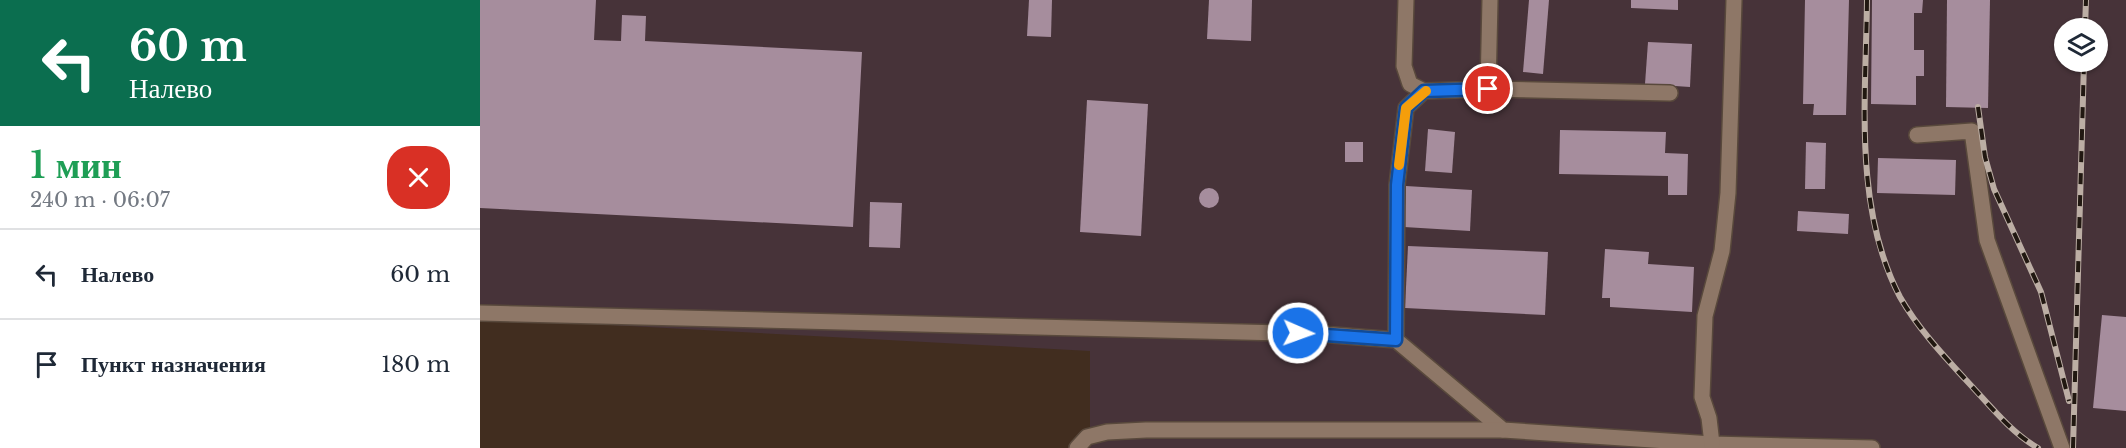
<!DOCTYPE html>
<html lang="ru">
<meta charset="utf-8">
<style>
:root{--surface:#fff;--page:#f2f2f3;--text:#1f2937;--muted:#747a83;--line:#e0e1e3}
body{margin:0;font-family:"Libre Baskerville",serif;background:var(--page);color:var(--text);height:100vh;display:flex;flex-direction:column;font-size:22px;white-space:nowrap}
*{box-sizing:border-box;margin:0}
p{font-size:20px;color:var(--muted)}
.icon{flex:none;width:33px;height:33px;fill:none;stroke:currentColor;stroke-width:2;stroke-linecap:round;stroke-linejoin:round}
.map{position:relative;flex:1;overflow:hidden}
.panel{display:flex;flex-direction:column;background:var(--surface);width:480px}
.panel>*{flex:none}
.banner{background:#0b6e4f;color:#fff;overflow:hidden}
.tools{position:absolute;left:1574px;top:18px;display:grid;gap:12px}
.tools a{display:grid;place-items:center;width:54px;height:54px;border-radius:50%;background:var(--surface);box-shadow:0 2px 4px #0004;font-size:30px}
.pin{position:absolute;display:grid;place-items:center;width:51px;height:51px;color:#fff;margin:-26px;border:3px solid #fff;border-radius:50%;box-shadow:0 2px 6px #0007}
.me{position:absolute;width:66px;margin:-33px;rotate:92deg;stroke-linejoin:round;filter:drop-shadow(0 0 4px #0008)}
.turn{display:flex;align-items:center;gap:21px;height:126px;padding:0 30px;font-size:27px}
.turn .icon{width:78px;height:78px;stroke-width:2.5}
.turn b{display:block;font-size:42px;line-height:51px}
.round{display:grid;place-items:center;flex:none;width:63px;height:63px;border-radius:24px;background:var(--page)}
.overview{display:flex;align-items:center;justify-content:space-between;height:102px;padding:0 30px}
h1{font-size:36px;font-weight:600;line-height:45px;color:#1e9e55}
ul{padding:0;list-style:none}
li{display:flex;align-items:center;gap:18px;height:90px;padding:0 30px;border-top:2px solid var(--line)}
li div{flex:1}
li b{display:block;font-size:22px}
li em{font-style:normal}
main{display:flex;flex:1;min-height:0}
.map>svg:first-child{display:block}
.industrial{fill:#473339;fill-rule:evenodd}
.building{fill:#a68d9d}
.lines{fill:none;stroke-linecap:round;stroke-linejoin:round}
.minor-casing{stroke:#59493c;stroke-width:18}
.minor{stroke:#8e7767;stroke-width:15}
.rail-casing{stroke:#bcaea4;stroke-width:6}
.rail{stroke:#211811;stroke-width:4;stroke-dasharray:11;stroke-linecap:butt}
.route-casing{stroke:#114b97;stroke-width:15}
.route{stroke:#1a73e8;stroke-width:10}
.slow{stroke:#f59e0b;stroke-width:10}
</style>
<main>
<section class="panel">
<div class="banner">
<div class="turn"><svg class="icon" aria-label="left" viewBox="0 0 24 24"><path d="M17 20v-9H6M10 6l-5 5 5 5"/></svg><div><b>60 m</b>Налево</div></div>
</div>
<div class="overview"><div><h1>1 мин</h1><p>240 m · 06:07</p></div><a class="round" style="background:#d93025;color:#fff"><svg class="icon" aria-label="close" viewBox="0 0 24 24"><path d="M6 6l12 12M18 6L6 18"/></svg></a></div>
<ul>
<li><svg class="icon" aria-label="left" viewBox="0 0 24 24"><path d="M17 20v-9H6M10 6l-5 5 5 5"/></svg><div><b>Налево</b></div><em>60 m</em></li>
<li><svg class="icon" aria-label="arrive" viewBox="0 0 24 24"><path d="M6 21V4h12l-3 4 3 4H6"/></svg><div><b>Пункт назначения</b></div><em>180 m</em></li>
</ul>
</section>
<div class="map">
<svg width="1646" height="448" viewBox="0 0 1646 448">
<rect width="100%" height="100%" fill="#412d1f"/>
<path class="industrial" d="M0,0H1646V448H610V351L0,318ZM1584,28H1617V62H1584Z"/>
<g class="building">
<path d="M0,0H116L114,40L141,41L142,15L166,16L165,41L382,52L373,227L0,208Z"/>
<path d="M549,0H572L571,37L547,36Z"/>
<path d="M729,0H772L771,41L727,39Z"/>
<path d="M1049,0H1069L1063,74L1043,72Z"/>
<path d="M1151,0H1198V10L1151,8Z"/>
<path d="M1325,0H1369L1366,115H1333L1334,104H1323Z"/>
<path d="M1392,0H1443L1442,13H1434V50H1444V76H1436V105L1391,104Z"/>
<path d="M1467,0H1510L1508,108L1466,107Z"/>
<path d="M1168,42L1212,44L1210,87L1165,84Z"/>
<path d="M607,100L668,104L661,236L600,232Z"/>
<path d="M948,129L975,132L972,173L945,171Z"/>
<path d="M1080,130L1186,132L1185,153L1208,154L1207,195H1188V176L1079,174Z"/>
<rect x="865" y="142" width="18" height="20"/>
<path d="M1326,142L1346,143L1345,189H1325Z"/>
<path d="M1398,158L1476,160L1475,195L1397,193Z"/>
<path d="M926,186L992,190L990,231L924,227Z"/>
<circle cx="729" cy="198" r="10"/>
<path d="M390,202L422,203L420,248L389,247Z"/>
<path d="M1318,211L1369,214L1368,234L1317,231Z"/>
<path d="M928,246L1068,252L1065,315L925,308Z"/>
<path d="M1125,249L1169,252L1168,264L1214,267L1212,312L1130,307V298H1122Z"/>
<path d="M1622,315L1646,317V411L1613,408Z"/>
</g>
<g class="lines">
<defs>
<g id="minor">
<path d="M926,0L924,66L930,84L944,91"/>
<path d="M1008,89L1010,0"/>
<path d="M1437,135L1492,131L1507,240L1582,448"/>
<path d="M0,313L841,334L916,340L1023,430L1232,444L1392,448"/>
<path d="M916,340L917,185L926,108L944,91L1008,89L1190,93"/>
<path d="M1232,444L1229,418L1222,397L1225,316L1242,251L1248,193L1254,0"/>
<path d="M597,448L607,437L627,432L666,430H1023"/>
</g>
</defs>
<use href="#minor" class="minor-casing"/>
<use href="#minor" class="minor"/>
<defs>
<g id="rail">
<path d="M1387,0C1386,98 1373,207 1420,297C1437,327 1462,354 1485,379C1507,402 1530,432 1558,448"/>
<path d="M1605,28L1606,0"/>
<path d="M1498,107L1505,157L1514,189L1561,292L1589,401"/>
<path d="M1593,448L1604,62"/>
</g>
</defs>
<use href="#rail" class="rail-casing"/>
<use href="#rail" class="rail"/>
</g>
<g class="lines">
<defs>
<path id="route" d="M818,333L916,340L917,185L926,108L944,91L1008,89"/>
</defs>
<use href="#route" class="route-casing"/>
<use href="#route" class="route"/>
<path class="slow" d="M919,165L926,108L946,91"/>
</g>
</svg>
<div class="tools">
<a><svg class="icon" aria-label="layers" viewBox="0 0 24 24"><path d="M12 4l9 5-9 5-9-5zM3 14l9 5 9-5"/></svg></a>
</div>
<div class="pin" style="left:1008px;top:89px;background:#d93025"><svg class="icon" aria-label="arrive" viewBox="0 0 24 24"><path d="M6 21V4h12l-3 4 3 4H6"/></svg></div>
<svg class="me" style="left:818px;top:333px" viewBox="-20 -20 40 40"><circle r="17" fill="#1a73e8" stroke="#fff" stroke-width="3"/><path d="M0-11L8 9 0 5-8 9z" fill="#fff"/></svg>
</div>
</main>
